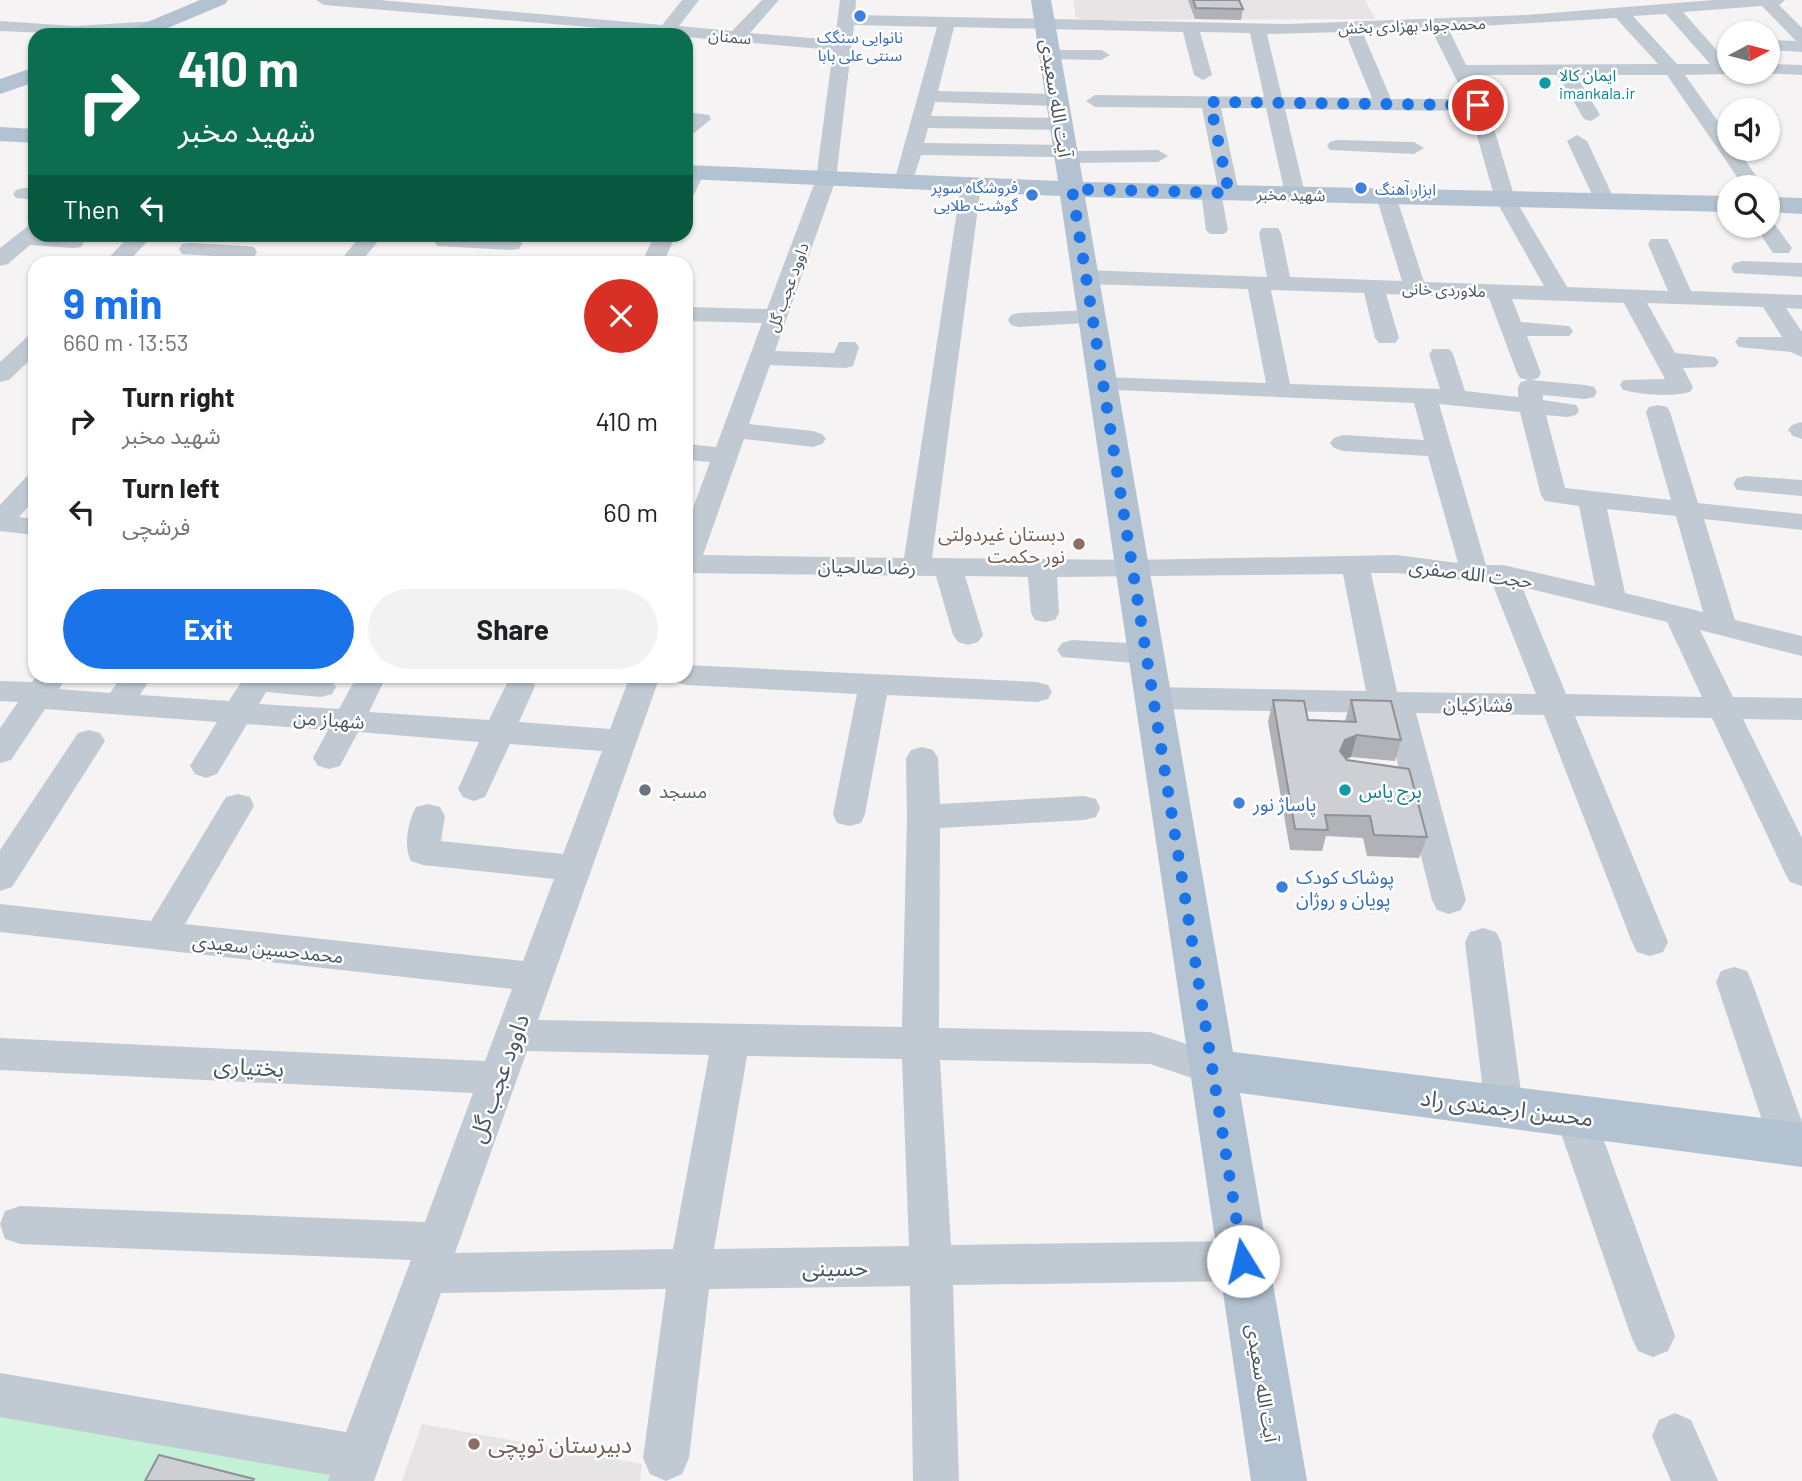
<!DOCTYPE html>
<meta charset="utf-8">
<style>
:root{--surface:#fff;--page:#f2f2f2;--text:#202124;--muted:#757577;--accent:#1a73e8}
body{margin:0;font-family:Barlow,"Noto Sans Arabic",sans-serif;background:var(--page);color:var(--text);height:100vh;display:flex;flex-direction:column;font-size:26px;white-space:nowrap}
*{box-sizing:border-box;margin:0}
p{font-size:23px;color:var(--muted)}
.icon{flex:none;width:38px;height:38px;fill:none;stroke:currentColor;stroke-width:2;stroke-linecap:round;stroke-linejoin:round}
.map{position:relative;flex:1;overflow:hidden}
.details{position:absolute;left:28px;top:256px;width:665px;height:427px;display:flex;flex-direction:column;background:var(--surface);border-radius:21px;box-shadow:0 2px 5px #0004}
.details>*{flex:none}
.guide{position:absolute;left:28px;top:28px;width:665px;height:214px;border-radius:21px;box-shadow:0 2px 5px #0004;background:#0b6e4f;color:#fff;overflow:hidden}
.needle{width:46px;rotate:83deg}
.controls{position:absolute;left:1717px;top:21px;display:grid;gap:14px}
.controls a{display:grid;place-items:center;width:63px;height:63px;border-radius:50%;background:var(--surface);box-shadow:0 2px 5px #0004;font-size:35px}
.pin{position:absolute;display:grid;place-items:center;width:60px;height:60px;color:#fff;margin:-30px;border:4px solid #fff;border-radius:50%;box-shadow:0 2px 7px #0007}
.me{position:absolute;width:77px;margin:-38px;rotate:351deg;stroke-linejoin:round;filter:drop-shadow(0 0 5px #0008)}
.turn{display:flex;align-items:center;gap:24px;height:147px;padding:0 35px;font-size:32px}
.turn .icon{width:91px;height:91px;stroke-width:2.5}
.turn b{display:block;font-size:49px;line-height:60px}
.then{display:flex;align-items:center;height:66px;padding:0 35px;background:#0003;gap:14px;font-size:26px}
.round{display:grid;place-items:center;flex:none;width:74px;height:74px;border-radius:37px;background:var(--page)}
.headline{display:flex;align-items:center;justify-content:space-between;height:119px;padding:0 35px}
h1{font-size:42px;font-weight:700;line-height:52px;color:var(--accent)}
.primary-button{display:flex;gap:14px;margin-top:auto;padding:14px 35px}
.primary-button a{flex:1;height:80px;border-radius:42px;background:var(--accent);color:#fff;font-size:28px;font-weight:700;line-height:80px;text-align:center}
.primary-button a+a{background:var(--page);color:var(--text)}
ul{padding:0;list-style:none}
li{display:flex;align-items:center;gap:21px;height:91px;padding:0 35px}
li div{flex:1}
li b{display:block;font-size:26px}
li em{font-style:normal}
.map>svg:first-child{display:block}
.education{fill:#e6e4e5}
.green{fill:#c3f1d5}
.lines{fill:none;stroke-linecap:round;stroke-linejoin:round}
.minor{fill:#c1cad2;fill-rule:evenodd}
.major{fill:#b3c2d1;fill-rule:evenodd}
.wall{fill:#b0b2b7}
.shaded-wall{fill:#909195}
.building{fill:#cdcfd5;stroke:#909195;stroke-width:2}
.route{stroke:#1a73e8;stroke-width:12;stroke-dasharray:0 21.6}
.shop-dot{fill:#3f7fe0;stroke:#fff;stroke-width:2.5}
.culture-dot{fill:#0f9aa8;stroke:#fff;stroke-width:2.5}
.education-dot{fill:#8d6e63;stroke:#fff;stroke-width:2.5}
.worship-dot{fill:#6b7280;stroke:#fff;stroke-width:2.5}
.labels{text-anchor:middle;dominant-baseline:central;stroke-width:5;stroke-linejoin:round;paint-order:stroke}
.far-street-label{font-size:16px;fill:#4a5661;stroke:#fff}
.far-shop-label{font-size:16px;fill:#366cbe;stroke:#fff}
.far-culture-label{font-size:16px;fill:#0d838f;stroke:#fff;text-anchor:start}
.street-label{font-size:19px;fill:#4a5661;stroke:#fff}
.education-label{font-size:19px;fill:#785e54;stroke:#fff;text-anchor:end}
.worship-label{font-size:19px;fill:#5b616d;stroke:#fff;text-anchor:start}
.culture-label{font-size:19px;fill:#0d838f;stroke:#fff;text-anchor:start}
.shop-label{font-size:19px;fill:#366cbe;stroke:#fff;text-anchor:start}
.near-street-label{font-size:23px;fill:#4a5661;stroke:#fff}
.near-education-label{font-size:23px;fill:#785e54;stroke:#fff;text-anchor:start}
</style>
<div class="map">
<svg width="1802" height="1481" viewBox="0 0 1802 1481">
<rect width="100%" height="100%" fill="#f5f3f3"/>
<g class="education">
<path d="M1073,0H1365L1375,19L1083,20L1076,17Z"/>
<path d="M422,1424L642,1464L640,1481H402Z"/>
</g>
<path class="green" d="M0,1415L336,1473L333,1481H0Z"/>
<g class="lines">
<g class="minor">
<path d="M316,0H380L662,25L682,0H699L679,26L732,31L762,0H779L750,33L835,40L840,0H856L855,15L1287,24L1526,15L1714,0H1785L1779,5L1802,28V52L1768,50V40L1796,41L1762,6L1683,12L1729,64V72H1736L1729,74L1685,75L1729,137V149H1737L1764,187H1744L1667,75H1576L1600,115L1591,121L1584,119L1558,75H1472L1487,105L1515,199L1567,287L1668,291L1648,244L1651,239H1667L1670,244L1691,291L1802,295V309L1786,308L1802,332V357L1791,352L1739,347L1735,342L1739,337H1782L1763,307L1647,303L1675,353L1715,357L1719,362L1715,367L1683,368L1693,387L1690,392C1670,397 1643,395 1623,390L1620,385L1623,380L1665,379L1624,303L1512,299L1521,322L1569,326L1573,331L1569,336H1527L1541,373L1538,378L1531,380L1585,385L1594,387L1597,392L1594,397L1585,399L1543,395V400L1576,405L1579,410L1576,415L1567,417L1546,415L1565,488L1671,500L1646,412L1649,407L1658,405L1667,407L1670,412L1698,503L1802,514V530L1704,519L1735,620L1802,636V656L1700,630L1733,697L1802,698V720L1743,719L1802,838V886L1790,882L1785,873L1712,718L1575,716L1668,942L1663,952L1650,956L1637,952L1632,942L1544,715L1416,713L1466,900L1461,910L1449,914L1437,910L1432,900L1385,713L1154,709L1143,705L1139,698L1143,691L1154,687L1366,691L1343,574L1057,577L1059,613L1055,620L1045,622L1035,620L1031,613L1028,577L965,576L983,635L978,642L968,645L958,642L953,635L936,576L686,573V527L710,462L686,460V444L716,447L762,323L686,321V307L767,309L816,179L833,50L686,37V35L324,5ZM1666,14L1710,64H1677L1633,16ZM1616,18L1658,64L1466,65L1448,28ZM854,25L937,27L894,182L897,186H911L921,155L1057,157L1060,161L1067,163L1158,162L1168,156L1158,150L1076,151L1066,145L924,143L928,128L1062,130L1072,124L1062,118L931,116L935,102L1058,106L1067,100L1058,94L938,91L954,27L1183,32L1194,75L1203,80L1212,75L1200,32L1250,33L1264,97L1095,95L1086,101L1095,107L1202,108L1218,188H1204L1201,192L1206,230L1210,234H1224L1228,230L1222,197H1236L1239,193L1221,108H1266L1285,194L1288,198H1302L1305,194L1285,109L1470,111L1495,199L1544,286L1424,282L1396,196L1393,192H1379L1376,196L1402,281L1290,277L1281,233L1278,228H1262L1259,233L1267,277L1086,270L1078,272L1075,277L1078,282L1086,284L1248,289L1266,383L1103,377L1094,379L1091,384L1094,389L1414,403L1424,440L1343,435L1334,438L1330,443L1334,448L1343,451L1428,456L1458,563L1397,555L1133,560L932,558L981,185L978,181H964L961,185L904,558L703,555L744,439L813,447L822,444L826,439L822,434L813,431L749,424L770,365L845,368L853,366L859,347L855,342H839L834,353L775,351L836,179ZM1431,29L1466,99H1391L1362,31ZM1345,32L1372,98L1282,97L1267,34ZM1271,290L1364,293L1375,338L1379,343H1395L1399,338L1386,294L1489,298L1517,373L1520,378L1528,380L1521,382L1518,387V397L1465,391L1453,354L1449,349H1433L1429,354L1440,389L1290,384ZM1439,404L1520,412L1541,495L1545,501L1579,506L1595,586L1503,565H1486ZM1607,509L1676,516L1703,612L1625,593ZM1371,573H1397L1492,583L1536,694L1397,692ZM1522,587L1667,622L1702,697L1566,694Z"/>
<path d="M0,21L75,26L157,21L166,26L157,31L94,35L0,31Z"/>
<path d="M1050,50H1101L1110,55L1101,60L1044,59L1041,55L1044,51Z"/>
<path d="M1768,64L1802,65V75L1762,73L1768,72Z"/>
<path d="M686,112L709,115L711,119L693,134L686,136Z"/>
<path d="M1577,135L1587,141L1615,201L1612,205H1598L1595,201L1567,141Z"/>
<path d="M1337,140L1414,142L1424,148L1414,154L1330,150L1327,146L1330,142Z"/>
<path d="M695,166L702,168L705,172L693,196L686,198V171Z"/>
<path d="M23,188H35V200L16,198L13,194L16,190Z"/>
<path d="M1768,220L1773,222L1792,248L1789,253H1773L1755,226H1768Z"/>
<path d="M35,224V234L81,237L84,242L81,247L73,248L30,245L8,264L0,266V248L28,226Z"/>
<path d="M131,234H154L128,262H105Z"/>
<path d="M362,234H384L361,262H339Z"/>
<path d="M655,234H676L664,262H642Z"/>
<path d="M445,235L511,238L519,239L522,244L519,249L511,250L437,246L434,241L437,236Z"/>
<path d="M190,243L246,246L254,247L257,252L254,257L246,258L182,254L179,249L182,244Z"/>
<path d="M1742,261L1802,263V277L1734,273L1731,268L1734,263Z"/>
<path d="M1093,310L1101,312L1104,317L1101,322L1019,327L1011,325L1008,320L1011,315L1019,313Z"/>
<path d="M35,335V355L9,380L0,382V362L27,337Z"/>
<path d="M1801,422L1802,423V439L1793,436L1788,430L1792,425Z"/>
<path d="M35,475V499L19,517L35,519V535L0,531V505L26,477Z"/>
<path d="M1746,476L1802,480V496L1737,490L1733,484L1737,478Z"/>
<path d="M1072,640L1146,644L1157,647L1161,654L1157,661L1146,664L1062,657L1057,650L1062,643Z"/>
<path d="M686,665L1037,682L1048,685L1052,692L1048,699L1037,702L887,695L865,814L861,823L849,826L837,823L833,814L857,694L686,685L675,682L671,676H686Z"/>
<path d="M37,676H67L59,689L110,693L122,676H152L140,695L229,701L245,676L321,677L332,680L336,687L332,694L321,697L266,692L259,704L339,709L357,676H381L384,681L369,712L489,720L509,679L520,676L531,679L535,686L519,722L610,729L630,676H660L538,1020L902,1027L907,817L906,758L911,750L922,747L933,750L938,758L940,804L1084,796L1096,799L1100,808L1096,817L1084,820L940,828L939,1028L1150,1032L1226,1057L1232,1069L1226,1081L1213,1085L1150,1064L940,1060L951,1245L1243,1241L1258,1247L1264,1261L1258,1275L1243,1281L953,1285L959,1481H913L910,1286L709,1289L689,1458L682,1474L666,1481L650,1474L643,1458L666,1289L441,1293L374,1481H328L330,1475L0,1417V1373L346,1432L411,1260L20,1244L5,1239L0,1224L5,1211L20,1206L425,1222L473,1093L0,1070V1038L485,1061L512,989L0,932V904L151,921L226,797L238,794L250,797L254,806L185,924L523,961L554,879L423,865L411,861C403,846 408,822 416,807L428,804L440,807L445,816L441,841L563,854L602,751L510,744L485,797L474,801L463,797L458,789L479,742L358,732L340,766L329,769L318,766L313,758L328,730L247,724L217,774L206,778L195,774L190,766L217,722L45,709L11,760L0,763V728L18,702L0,701V681L32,682ZM527,1051L709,1055L673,1249L455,1253ZM747,1056L902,1059L909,1246L714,1249Z"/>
<path d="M89,730L100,733L105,741L12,887L0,891V850L78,733Z"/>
<path d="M1483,928L1496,932L1501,942L1523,1107L1518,1119L1504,1124L1490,1119L1485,1107L1465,942L1470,932Z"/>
<path d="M1734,967L1747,971L1752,982L1802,1122V1157L1790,1162L1776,1156L1770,1144L1716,982L1721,971Z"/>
<path d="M1575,1099L1589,1104L1595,1116L1675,1336L1668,1351L1653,1357L1638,1351L1631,1336L1555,1116L1561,1104Z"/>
<path d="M1675,1413L1691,1420L1718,1481H1671L1652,1436L1659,1420Z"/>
</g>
<g class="major">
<path d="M200,0H228L225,4L151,35H122L126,31Z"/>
<path d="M1031,0H1051L1083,182L1729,196V212L1085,197L1233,1052L1802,1123V1167L1240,1093L1307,1481H1251L1060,196L686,179V165L1058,181Z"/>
<path d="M35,67V82L0,94V79Z"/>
<path d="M0,127L35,129V143L0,141Z"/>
<path d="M1768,197L1802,198V214L1768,212Z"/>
</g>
</g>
<g class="wall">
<path d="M1188,0H1239L1243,9L1241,20L1195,19Z"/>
<path d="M1273,700L1308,720L1345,721L1351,700L1401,740L1395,761L1351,757L1346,759L1427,837L1419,858L1367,856L1363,838L1326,836L1322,851L1290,850L1268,722Z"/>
</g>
<path class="shaded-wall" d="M1357,735L1351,757L1339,762L1340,751L1345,740Z"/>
<g class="building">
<path d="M1193,0H1239L1243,9L1196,8Z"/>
<path d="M1273,700L1304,701L1308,720L1356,722L1351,700L1391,701L1401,740L1357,735L1345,740L1340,751L1347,760L1409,769L1427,837L1374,835L1370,816L1325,815L1328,830L1295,829Z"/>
<path d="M159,1455L254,1479L253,1481H145Z"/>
</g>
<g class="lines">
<path class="route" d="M1243,1261L1072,189L1229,193L1210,102L1478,105"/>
</g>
<g class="shop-dot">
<circle cx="860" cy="16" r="7"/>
<circle cx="1361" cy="188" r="7"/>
<circle cx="1032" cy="195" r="7"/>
<circle cx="1239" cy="803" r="7"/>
<circle cx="1282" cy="887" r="7"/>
</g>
<g class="culture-dot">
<circle cx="1545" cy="83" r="7"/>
<circle cx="1345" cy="790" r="7"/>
</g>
<g class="education-dot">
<circle cx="1079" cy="544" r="7"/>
<circle cx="474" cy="1444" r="7"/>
</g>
<circle class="worship-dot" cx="645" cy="790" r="7"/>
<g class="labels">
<g class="far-street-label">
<text transform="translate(1412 25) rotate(-2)">محمدجواد بهزادی بخش</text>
<text transform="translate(730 36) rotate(5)">سمنان</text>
<text transform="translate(1291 194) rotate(1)">شهید مخبر</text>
<text transform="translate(787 287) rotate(-70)">داوود عجب گل</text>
<text transform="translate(1444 289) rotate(2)">ملاوردی خانی</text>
</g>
<g class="far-shop-label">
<text x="860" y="36">نانوایی سنگک<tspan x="860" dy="18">سنتی علی بابا</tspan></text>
<text x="1018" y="186" text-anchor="end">فروشگاه سوپر<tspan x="1018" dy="18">گوشت طلایی</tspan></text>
<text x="1375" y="188" text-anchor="start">ابزار آهنگ</text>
</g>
<g class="far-culture-label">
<text x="1559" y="74">ایمان کالا<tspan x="1559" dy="18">imankala.ir</tspan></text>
</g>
<g class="street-label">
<text transform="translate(1057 98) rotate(81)">آیت الله سعیدی</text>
<text transform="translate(867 566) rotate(1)">رضا صالحیان</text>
<text transform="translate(1471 573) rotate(7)">حجت الله صفری</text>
<text transform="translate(1478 704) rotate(1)">فشارکیان</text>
<text transform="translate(329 719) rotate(4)">شهباز من</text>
<text transform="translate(268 948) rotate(6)">محمدحسین سعیدی</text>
<text transform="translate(1263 1383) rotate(81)">آیت الله سعیدی</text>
</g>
<g class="education-label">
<text x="1065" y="533">دبستان غیردولتی<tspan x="1065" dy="22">نور حکمت</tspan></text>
</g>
<g class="worship-label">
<text x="659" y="790">مسجد</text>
</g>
<g class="culture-label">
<text x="1359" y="790">برج یاس</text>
</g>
<g class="shop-label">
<text x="1253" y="803">پاساژ نور</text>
<text x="1296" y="876">پوشاک کودک<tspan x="1296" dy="22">پویان و روژان</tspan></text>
</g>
<g class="near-street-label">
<text transform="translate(249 1066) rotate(3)">بختیاری</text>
<text transform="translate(498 1078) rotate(-70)">داوود عجب گل</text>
<text transform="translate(1507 1107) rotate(7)">محسن ارجمندی راد</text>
<text transform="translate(835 1267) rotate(-1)">حسینی</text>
</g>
<g class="near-education-label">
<text x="488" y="1444">دبیرستان توپچی</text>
</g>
</g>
</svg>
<div class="controls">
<a><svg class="needle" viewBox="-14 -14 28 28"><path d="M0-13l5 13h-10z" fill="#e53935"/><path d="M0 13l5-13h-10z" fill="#757577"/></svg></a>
<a><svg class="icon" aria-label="sound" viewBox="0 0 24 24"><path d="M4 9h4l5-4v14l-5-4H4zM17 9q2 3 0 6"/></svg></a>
<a><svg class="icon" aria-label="search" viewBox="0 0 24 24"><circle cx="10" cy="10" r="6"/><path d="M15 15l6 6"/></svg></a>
</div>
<div class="pin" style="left:1478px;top:105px;background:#d93025"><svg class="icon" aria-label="arrive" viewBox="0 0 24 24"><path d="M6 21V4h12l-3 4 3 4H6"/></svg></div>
<svg class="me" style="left:1243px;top:1261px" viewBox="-20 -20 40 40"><circle r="19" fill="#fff"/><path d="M0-13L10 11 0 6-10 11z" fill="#1a73e8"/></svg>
<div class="guide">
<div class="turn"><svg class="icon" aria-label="right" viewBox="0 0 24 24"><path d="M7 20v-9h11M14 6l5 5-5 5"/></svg><div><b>410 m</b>شهید مخبر</div></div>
<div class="then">Then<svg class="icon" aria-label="left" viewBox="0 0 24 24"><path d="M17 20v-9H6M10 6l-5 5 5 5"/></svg></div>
</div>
<section class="details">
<div class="headline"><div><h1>9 min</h1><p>660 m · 13:53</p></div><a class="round" style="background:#d93025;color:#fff"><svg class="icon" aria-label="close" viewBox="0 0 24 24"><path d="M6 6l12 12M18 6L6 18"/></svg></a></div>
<ul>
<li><svg class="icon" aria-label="right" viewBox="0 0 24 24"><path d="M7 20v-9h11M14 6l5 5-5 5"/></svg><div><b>Turn right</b><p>شهید مخبر</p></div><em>410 m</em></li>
<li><svg class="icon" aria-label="left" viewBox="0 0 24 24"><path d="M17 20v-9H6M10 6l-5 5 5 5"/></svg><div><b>Turn left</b><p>فرشچی</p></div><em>60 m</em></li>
</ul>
<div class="primary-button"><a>Exit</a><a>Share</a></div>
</section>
</div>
